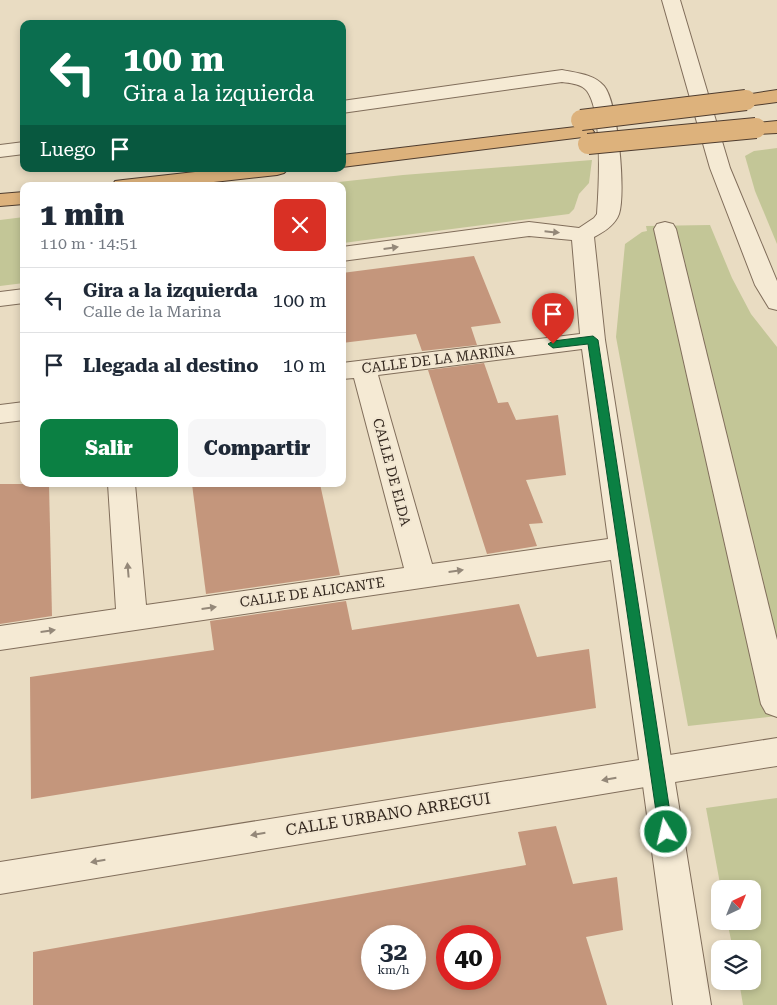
<!DOCTYPE html>
<html lang="es">
<meta charset="utf-8">
<style>
:root{--surface:#fff;--page:#f6f6f7;--text:#1f2937;--muted:#747a83;--line:#e0e1e3;--accent:#0b8043}
body{margin:0;font-family:"Roboto Serif",serif;background:var(--page);color:var(--text);height:100vh;display:flex;flex-direction:column;font-size:19px;white-space:nowrap}
*{box-sizing:border-box;margin:0}
p{font-size:16px;color:var(--muted)}
.icon{flex:none;width:28px;height:28px;fill:none;stroke:currentColor;stroke-width:2;stroke-linecap:round;stroke-linejoin:round}
.map{position:relative;flex:1;overflow:hidden}
.drawer{position:absolute;left:20px;top:182px;width:326px;height:305px;display:flex;flex-direction:column;background:var(--surface);border-radius:10px;box-shadow:0 2px 8px #0003}
.drawer>*{flex:none}
.top-card{position:absolute;left:20px;top:20px;width:326px;height:152px;border-radius:10px;box-shadow:0 2px 8px #0003;background:#0b6e4f;color:#fff;overflow:hidden}
.needle{width:32px;rotate:43deg}
.buttons{position:absolute;left:711px;top:880px;display:grid;gap:10px}
.buttons a{display:grid;place-items:center;width:50px;height:50px;border-radius:10px;background:var(--surface);box-shadow:0 2px 8px #0003;font-size:25px}
.speed{position:absolute;left:361px;top:925px;display:flex;gap:10px;font-size:25px;font-weight:700;text-align:center}
.speed>*{display:grid;place-content:center;width:65px;height:65px;border-radius:50%;background:var(--surface);box-shadow:0 2px 8px #0003;line-height:1}
.speed small{font-size:12px;font-weight:400}
.speed .limit{border:8px solid #d22;background:#fff;color:#111}
.pin{position:absolute;display:grid;place-items:center;width:42px;height:42px;color:#fff;margin:-51px -21px;border-radius:50% 50% 50% 0;rotate:-45deg;box-shadow:0 0 5px #0007}
.pin .icon{rotate:45deg}
.me{position:absolute;width:55px;margin:-28px;rotate:351deg;stroke-linejoin:round;filter:drop-shadow(0 0 4px #0008)}
.turn{display:flex;align-items:center;gap:18px;height:105px;padding:0 20px;font-size:22px}
.turn .icon{width:65px;height:65px;stroke-width:2.5}
.turn b{display:block;font-size:35px;line-height:42px}
.then{display:flex;align-items:center;height:48px;padding:0 20px;background:#0003;gap:10px;font-size:19px}
.round{display:grid;place-items:center;flex:none;width:52px;height:52px;border-radius:10px;background:var(--page)}
.headline{display:flex;align-items:center;justify-content:space-between;height:85px;padding:0 20px}
h1{font-size:30px;font-weight:800;line-height:38px}
.action{display:flex;gap:10px;margin-top:auto;padding:10px 20px}
.action a{flex:1;height:58px;border-radius:10px;background:var(--accent);color:#fff;font-size:20px;font-weight:800;line-height:58px;text-align:center}
.action a+a{background:var(--page);color:var(--text)}
ul{padding:0;list-style:none}
li{display:flex;align-items:center;gap:15px;height:65px;padding:0 20px;border-top:1px solid var(--line)}
li div{flex:1}
li b{display:block;font-size:19px}
li em{font-style:normal}
.map>svg:first-child{display:block}
.green{fill:#c3c697}
.building{fill:#c4967c;fill-rule:evenodd}
.lines{fill:none;stroke-linecap:round;stroke-linejoin:round}
.pedestrian-casing{stroke:#816e5b;stroke-width:2}
.minor-casing{stroke:#816e5b;stroke-width:2}
.tertiary-casing{stroke:#816e5b;stroke-width:2}
.trunk-casing{stroke:#4f3d2f;stroke-width:2}
.pedestrian{fill:#f5ead4;fill-rule:evenodd}
.minor{fill:#f5ead4;fill-rule:evenodd}
.tertiary{fill:#f5ead4;fill-rule:evenodd}
.trunk{fill:#ddb27c;fill-rule:evenodd}
.trunk-bridge-casing{stroke:#4f3d2f;stroke-width:22;stroke-linecap:butt}
.trunk-bridge{stroke:#ddb27c;stroke-width:20}
.oneway{fill:#948879}
.route{fill:#0b8043;stroke:#07532c}
.labels{text-anchor:middle;dominant-baseline:central;stroke-width:4;stroke-linejoin:round;paint-order:stroke}
.street-label{font-size:14px;fill:#33271e;stroke:#f1e6d1}
.near-street-label{font-size:16px;fill:#33271e;stroke:#f1e6d1}
</style>
<div class="map">
<svg width="777" height="1005" viewBox="0 0 777 1005">
<rect width="100%" height="100%" fill="#e9dcc2"/>
<g class="green">
<path d="M777,148V244L755,191L745,156L754,151Z"/>
<path d="M592,160L589,183L579,194L574,209L569,214L343,243L342,186H302L403,175Z"/>
<path d="M24,217V283L0,286V220Z"/>
<path d="M710,225L732,278L751,314L777,347V716L688,726L616,337L625,244L642,232L647,231L646,226Z"/>
<path d="M777,798V1005H743L739,981H752V949H733L727,921H752V889H721L706,808Z"/>
</g>
<g class="building">
<path d="M474,256L501,323L471,327L477,345L422,351L416,334L342,343V273Z"/>
<path d="M484,363L498,403L508,402L516,420L558,415L566,475L526,480L543,523L529,524L537,546L487,554L428,370Z"/>
<path d="M0,484H49L52,616L0,624Z"/>
<path d="M192,484H320L340,575L206,594Z"/>
<path d="M346,601L352,630L519,604L537,657L589,649L596,708L31,799L30,677L214,650L210,621Z"/>
<path d="M556,826L573,884L617,877L623,930L586,937L607,1005H33V952L526,865L518,832ZM372,936H415V979H372ZM448,936H490V979H448Z"/>
</g>
<g class="lines">
<defs>
<path id="pedestrian" d="M665,222L673,224L676,229L777,640V717L766,713L761,704L654,229L657,224Z"/>
<g id="minor">
<path d="M562,70C576,73 594,74 604,86C618,103 626,193 619,214C615,225 604,232 594,237L605,340L673,771L669,781L657,785L0,894V862L639,760L611,560L0,650V626L116,609L108,484H135L146,605L404,568L354,378L342,379V363L580,334L572,240L529,236L342,261V247L529,222L579,228L594,218L597,214C599,186 603,113 587,91C582,84 570,83 562,82L342,113V101ZM582,349L608,539L432,564L378,375Z"/>
<path d="M24,142V154L0,157V145Z"/>
<path d="M24,289V303L0,306V292Z"/>
<path d="M24,402V420L0,423V405Z"/>
</g>
<g id="tertiary">
<path d="M662,0H680L730,168L777,281V310L769,308L755,285L710,168Z"/>
<path d="M777,738V766L675,782L711,1005H673L641,771L645,761L657,757Z"/>
</g>
<g id="trunk">
<path d="M777,90V102L746,106L739,104L736,100L739,96Z"/>
<path d="M777,121V133L756,134L749,132L746,128L749,124Z"/>
<path d="M584,126L591,128L594,132L591,136L342,167V155Z"/>
<path d="M222,169H288L284,173L277,175L178,186H112L115,181L123,180Z"/>
<path d="M24,192V204L0,206V194Z"/>
</g>
</defs>
<use href="#pedestrian" class="pedestrian-casing"/>
<use href="#minor" class="minor-casing"/>
<use href="#tertiary" class="tertiary-casing"/>
<use href="#trunk" class="trunk-casing"/>
<use href="#pedestrian" class="pedestrian"/>
<use href="#minor" class="minor"/>
<use href="#tertiary" class="tertiary"/>
<use href="#trunk" class="trunk"/>
<defs>
<g id="trunk-bridge">
<path d="M581,120L746,100"/>
<path d="M588,144L756,128"/>
</g>
</defs>
<use href="#trunk-bridge" class="trunk-bridge-casing"/>
<use href="#trunk-bridge" class="trunk-bridge"/>
</g>
<defs><path id="oneway-solid" d="M-6-.8H1V-3.2L6.5 0L1 3.2V.8H-6Z" transform="scale(1.25)"/></defs>
<g class="oneway">
<use href="#oneway-solid" transform="translate(552 232) rotate(6)"/>
<use href="#oneway-solid" transform="translate(391 248) rotate(-8)"/>
<use href="#oneway-solid" transform="translate(128 570) rotate(-95)"/>
<use href="#oneway-solid" transform="translate(456 571) rotate(-8)"/>
<use href="#oneway-solid" transform="translate(209 608) rotate(-8)"/>
<use href="#oneway-solid" transform="translate(48 631) rotate(-8)"/>
<use href="#oneway-solid" transform="translate(609 779) rotate(170)"/>
<use href="#oneway-solid" transform="translate(258 834) rotate(170)"/>
<use href="#oneway-solid" transform="translate(98 861) rotate(170)"/>
</g>
<path class="route" d="M593,336L598,340L673,832L671,836L666,838L661,836L659,832L588,344L553,348L548,344L553,341Z"/>
<g class="labels">
<g class="street-label">
<text transform="translate(438 359) rotate(-7)">CALLE DE LA MARINA</text>
<text transform="translate(392 472) rotate(75)">CALLE DE ELDA</text>
<text transform="translate(312 592) rotate(-8)">CALLE DE ALICANTE</text>
</g>
<g class="near-street-label">
<text transform="translate(388 814) rotate(-9)">CALLE URBANO ARREGUI</text>
</g>
</g>
</svg>
<div class="buttons">
<a><svg class="needle" viewBox="-14 -14 28 28"><path d="M0-13l5 13h-10z" fill="#e53935"/><path d="M0 13l5-13h-10z" fill="#747a83"/></svg></a>
<a><svg class="icon" aria-label="layers" viewBox="0 0 24 24"><path d="M12 4l9 5-9 5-9-5zM3 14l9 5 9-5"/></svg></a>
</div>
<div class="speed"><div>32<small>km/h</small></div><div class="limit">40</div></div>
<div class="pin" style="left:553px;top:344px;background:#d93025"><svg class="icon" aria-label="arrive" viewBox="0 0 24 24"><path d="M6 21V4h12l-3 4 3 4H6"/></svg></div>
<svg class="me" style="left:666px;top:832px" viewBox="-20 -20 40 40"><circle r="17" fill="#0b8043" stroke="#fff" stroke-width="3"/><path d="M0-11L8 9 0 5-8 9z" fill="#fff"/></svg>
<div class="top-card">
<div class="turn"><svg class="icon" aria-label="left" viewBox="0 0 24 24"><path d="M17 20v-9H6M10 6l-5 5 5 5"/></svg><div><b>100 m</b>Gira a la izquierda</div></div>
<div class="then">Luego<svg class="icon" aria-label="arrive" viewBox="0 0 24 24"><path d="M6 21V4h12l-3 4 3 4H6"/></svg></div>
</div>
<section class="drawer">
<div class="headline"><div><h1>1 min</h1><p>110 m · 14:51</p></div><a class="round" style="background:#d93025;color:#fff"><svg class="icon" aria-label="close" viewBox="0 0 24 24"><path d="M6 6l12 12M18 6L6 18"/></svg></a></div>
<ul>
<li><svg class="icon" aria-label="left" viewBox="0 0 24 24"><path d="M17 20v-9H6M10 6l-5 5 5 5"/></svg><div><b>Gira a la izquierda</b><p>Calle de la Marina</p></div><em>100 m</em></li>
<li><svg class="icon" aria-label="arrive" viewBox="0 0 24 24"><path d="M6 21V4h12l-3 4 3 4H6"/></svg><div><b>Llegada al destino</b></div><em>10 m</em></li>
</ul>
<div class="action"><a>Salir</a><a>Compartir</a></div>
</section>
</div>
